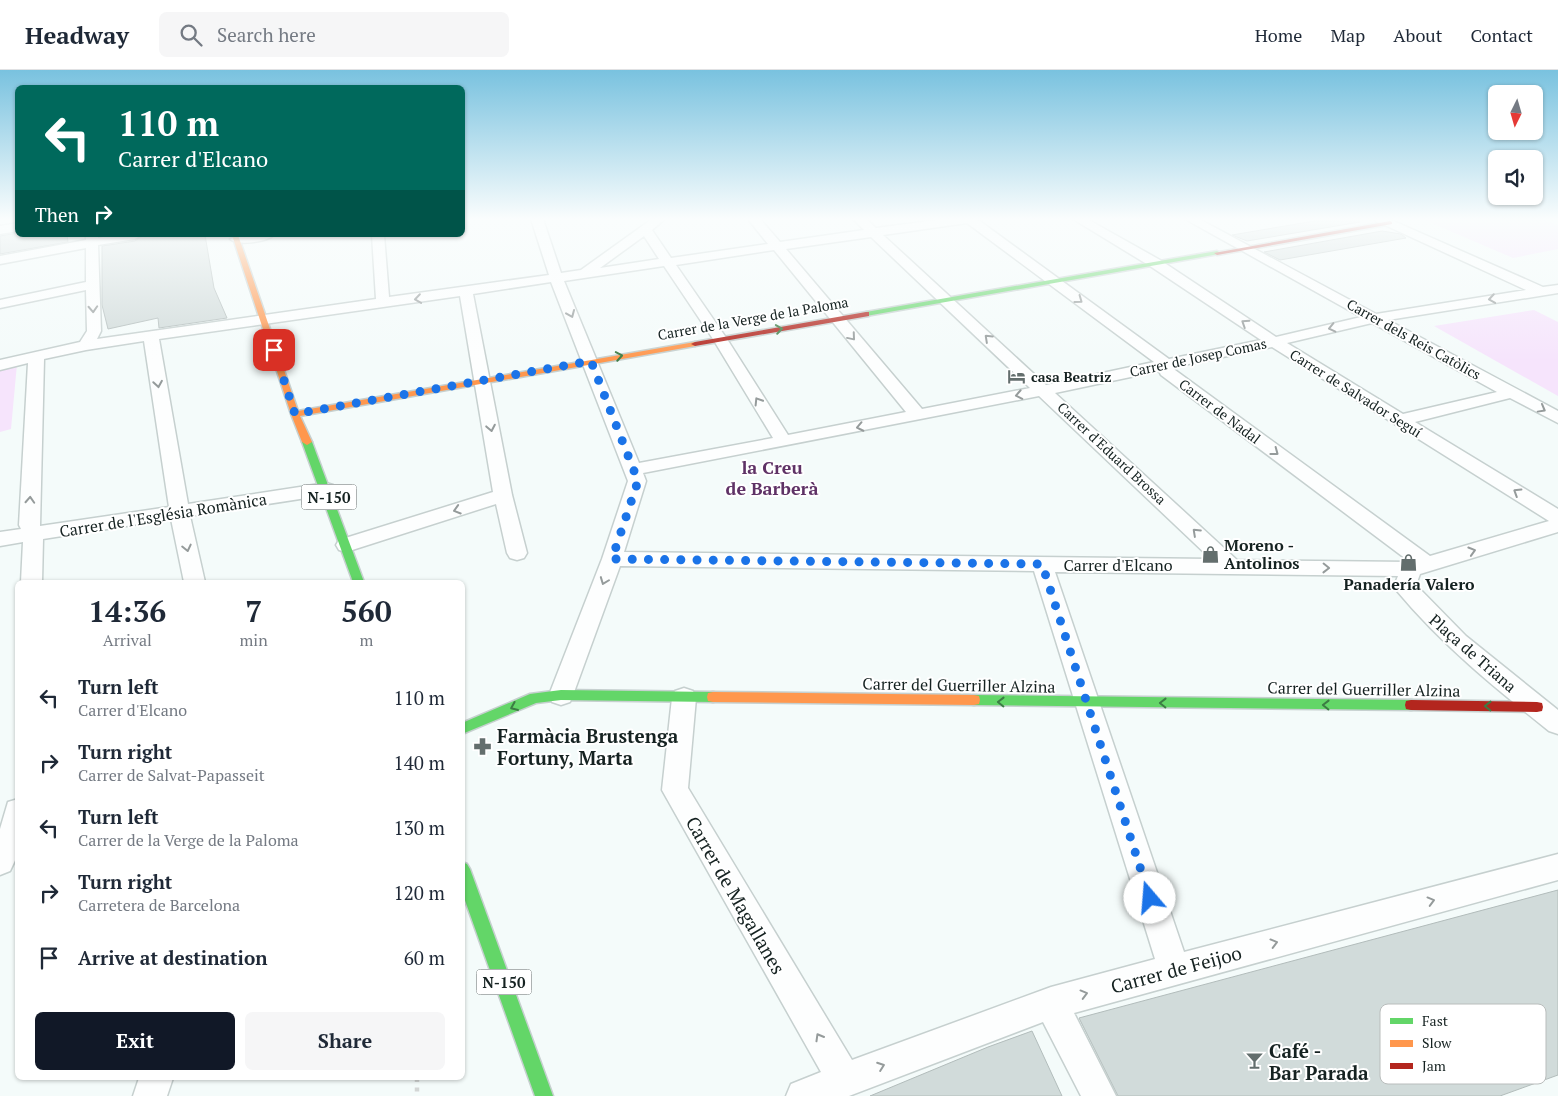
<!DOCTYPE html>
<meta charset="utf-8">
<style>
:root{--surface:#fff;--page:#f6f6f7;--text:#1f2937;--muted:#747a83;--line:#e0e1e3;--accent:#111827}
body{margin:0;font-family:"PT Serif",serif;background:var(--page);color:var(--text);height:100vh;display:flex;flex-direction:column;font-size:19px;white-space:nowrap}
*{box-sizing:border-box;margin:0}
p{font-size:16px;color:var(--muted)}
.icon{flex:none;width:28px;height:28px;fill:none;stroke:currentColor;stroke-width:2;stroke-linecap:round;stroke-linejoin:round}
.map{position:relative;flex:1;overflow:hidden}
.details{position:absolute;left:15px;top:510px;width:450px;height:500px;display:flex;flex-direction:column;background:var(--surface);border-radius:8px;box-shadow:0 1px 4px #0004}
.details>*{flex:none}
.top-card{position:absolute;left:15px;top:15px;width:450px;height:152px;border-radius:8px;box-shadow:0 1px 4px #0004;background:#00695c;color:#fff;overflow:hidden}
.needle{width:32px;rotate:185deg}
.controls{position:absolute;left:1488px;top:15px;display:grid;gap:10px}
.controls a{display:grid;place-items:center;width:55px;height:55px;border-radius:8px;background:var(--surface);box-shadow:0 1px 4px #0004;font-size:25px}
.pin{position:absolute;display:grid;place-items:center;width:42px;height:42px;color:#fff;margin:-21px;border-radius:10px;box-shadow:0 2px 8px #0006}
.me{position:absolute;width:55px;margin:-28px;rotate:342deg;stroke-linejoin:round;filter:drop-shadow(0 0 4px #0008)}
.turn{display:flex;align-items:center;gap:18px;height:105px;padding:0 20px;font-size:22px}
.turn .icon{width:65px;height:65px;stroke-width:2.5}
.turn b{display:block;font-size:35px;line-height:42px}
.then{display:flex;align-items:center;height:48px;padding:0 20px;background:#0003;gap:10px;font-size:19px}
.eta{display:flex;justify-content:space-evenly;align-items:center;height:85px;text-align:center}
.eta b{font-size:30px;font-weight:700;line-height:35px}
.action{display:flex;gap:10px;margin-top:auto;padding:10px 20px}
.action a{flex:1;height:58px;border-radius:8px;background:var(--accent);color:#fff;font-size:20px;font-weight:700;line-height:58px;text-align:center}
.action a+a{background:var(--page);color:var(--text)}
ul{padding:0;list-style:none}
li{display:flex;align-items:center;gap:15px;height:65px;padding:0 20px}
li div{flex:1}
li b{display:block;font-size:19px}
li em{font-style:normal}
header{display:flex;align-items:center;gap:30px;box-sizing:border-box;height:70px;padding:0 25px;background:var(--surface);border-bottom:1px solid var(--line)}
header strong{font-size:24px}
nav{display:flex;gap:28px;margin-inline-start:auto;font-size:18px}
.search{width:350px;height:45px;background:var(--page);display:flex;align-items:center;gap:12px;box-sizing:border-box;padding:0 18px;border-radius:8px;color:var(--muted);font-size:19px}
.map>svg:first-child{display:block}
.green{fill:#f6e4fc}
.building{fill:#d1dbda;stroke:#b2bcbb}
.lines{fill:none;stroke-linecap:round;stroke-linejoin:round}
.street-casing{stroke:#c6d0cf;stroke-width:3}
.fast-casing{stroke:#c6d0cf;stroke-width:3}
.slow-casing{stroke:#c6d0cf;stroke-width:3}
.jam-casing{stroke:#c6d0cf;stroke-width:3}
.path{stroke:#d3d6d5;stroke-width:4.5;stroke-dasharray:4 5.5;stroke-linecap:butt}
.street{fill:#fdfefe;fill-rule:evenodd}
.fast{fill:#63d668;fill-rule:evenodd}
.slow{fill:#ff974d;fill-rule:evenodd}
.jam{fill:#b3261e;fill-rule:evenodd}
.oneway{stroke:#959b9b}
.oneway2{stroke:#3c7c44}
.route{stroke:#1a73e8;stroke-width:9;stroke-dasharray:0 16.2}
.labels{text-anchor:middle;dominant-baseline:central;stroke-width:4;stroke-linejoin:round;paint-order:stroke}
.far-street-label{font-size:14px;fill:#152221;stroke:#fff}
.far-poi-label{font-size:14px;font-weight:bold;fill:#152221;stroke:#fff;text-anchor:start}
.shield{fill:#fff;stroke:#5b6464;stroke-width:1}
.shield-label{font-size:15px;font-weight:bold;fill:#152221}
.street-label{font-size:16px;fill:#152221;stroke:#fff}
.poi-label{font-size:16px;font-weight:bold;fill:#152221;stroke:#fff;text-anchor:start}
.neighbourhood-label{font-size:18px;font-weight:bold;fill:#5f3266;stroke:#fff}
.near-poi-label{font-size:19px;font-weight:bold;fill:#152221;stroke:#fff;text-anchor:start}
.near-street-label{font-size:19px;fill:#152221;stroke:#fff}
.key{fill:#fff;stroke:#b9bdbc;stroke-width:1}
.key-label{font-size:14px;fill:#152221}
</style>
<header>
<strong>Headway</strong>
<div class="search"><svg class="icon" aria-label="search" viewBox="0 0 24 24"><circle cx="10" cy="10" r="6"/><path d="M15 15l6 6"/></svg>Search here</div>
<nav><a>Home</a><a>Map</a><a>About</a><a>Contact</a></nav>
</header>
<div class="map">
<svg width="1558" height="1026" viewBox="0 0 1558 1026">
<rect width="100%" height="100%" fill="#f4fbfa"/>
<g class="green">
<path d="M1422,149H1542L1558,155V179L1513,188Z"/>
<path d="M1534,240L1558,252V326L1434,256Z"/>
<path d="M17,294L11,359L0,362V298Z"/>
</g>
<g class="building">
<path d="M1326,149H1359L1360,152L1247,171L1232,165Z"/>
<path d="M1382,161L1401,164L1406,168L1280,190L1264,182Z"/>
<path d="M18,163V165H67L68,172L0,184V166Z"/>
<path d="M143,165H205L214,218L227,248L159,258L158,248L108,259L102,235V176L135,171Z"/>
<path d="M1558,820V1005L1500,1026H1118L1079,948Z"/>
<path d="M1032,961L1062,1026H870L988,977Z"/>
</g>
<g class="lines">
<defs>
<g id="street">
<path d="M531,149H543L561,203L581,200L652,149H665L652,160L671,188L768,174L748,149H760L780,172L864,160L853,149H866L876,158L945,149H977L1169,289L1261,270L1150,196L1073,149H1087L1160,190L1276,267L1361,247L1185,149H1199L1376,244L1526,220L1376,151L1374,149H1389L1543,217L1558,215V223L1388,250L1558,341V353L1510,328L1415,352L1558,439V462L1420,504L1416,515L1466,566L1558,640V664L1549,661C1495,618 1442,575 1397,521L1394,516L1398,506L1055,502L1184,882L1558,784V810L1074,943L1116,1026H1081L1043,952L849,1026H786L791,1014L821,1002L662,720L672,628L675,621L684,618L693,621L696,628L688,718L852,990L1051,917L1155,889L1034,501L620,496L573,625L570,632L561,635L552,632L549,625L602,489L628,411L551,212L473,224L512,425L527,483L524,488L517,490L510,488L507,483L496,434L346,482L339,480L336,475L339,470L493,422L460,226L159,269L188,434L326,413L333,415L335,419L333,423L326,425L190,446L205,512H184L171,449L43,469L42,512H21L23,472L0,476V462L21,459L19,455L28,293L0,300V290L80,272L87,261L86,220L0,238V230L86,212V178L0,194V186L86,170V165H98V168L115,165H141L135,169L98,175L101,261L97,269L376,229L372,165H384L389,227L549,205ZM967,153L1154,292L1046,315L883,165ZM644,166L659,189L600,198ZM871,167L1030,318L922,339L786,179ZM774,180L906,342L788,365L727,269L676,195ZM664,196L713,269L773,368L639,393L564,211ZM1372,253L1497,322L1403,344L1287,273ZM144,271L169,437L40,456L44,289L86,280ZM1272,277L1549,451L1430,486L1175,300L1174,297ZM1159,301L1161,305L1410,492L1237,490L1055,323ZM1039,326L1211,489L624,482L646,411L643,403Z"/>
<path d="M18,153V161L0,164V156Z"/>
<path d="M239,165H274C267,172 237,176 230,169Z"/>
<path d="M18,729V784L10,801L0,805V759L8,732Z"/>
<path d="M139,1008H173L167,1026H133Z"/>
</g>
<g id="fast">
<path d="M1217,181L1219,182V184L866,246L862,244L866,242Z"/>
<path d="M307,369L312,372L364,512H353L302,372Z"/>
<path d="M561,620L713,622L718,623L719,627L718,631L713,632L561,630L536,633L462,664V653L530,624Z"/>
<path d="M974,625L1411,630L1416,631L1417,635L1416,639L1411,640L974,635L969,634L968,630L969,626Z"/>
<path d="M462,792L467,794L470,799L553,1026H535L462,822Z"/>
</g>
<g id="slow">
<path d="M232,165H238L298,341L695,272L699,274L695,276L300,346L312,372L307,375L302,372L291,344Z"/>
<path d="M713,622L974,625L979,626L980,630L979,634L974,635L713,632L708,631L707,627L708,623Z"/>
</g>
<g id="jam">
<path d="M1390,151L1392,152V154L1217,185L1214,183Z"/>
<path d="M866,242H869V246L695,276L691,274L695,272Z"/>
<path d="M1411,630L1537,632L1542,633L1543,637L1542,641L1537,642L1411,640L1406,639L1405,635L1406,631Z"/>
</g>
</defs>
<use href="#street" class="street-casing"/>
<use href="#fast" class="fast-casing"/>
<use href="#slow" class="slow-casing"/>
<use href="#jam" class="jam-casing"/>
<path class="path" d="M417,1008V1026"/>
<use href="#street" class="street"/>
<use href="#fast" class="fast"/>
<use href="#slow" class="slow"/>
<use href="#jam" class="jam"/>
</g>
<defs><path id="oneway-chevron" d="M-2-3.5L2.5 0L-2 3.5" fill="none" stroke-width="1.6" stroke-linecap="round" stroke-linejoin="round" transform="scale(1.25)"/></defs>
<g class="oneway">
<use href="#oneway-chevron" transform="translate(418 229) rotate(172)"/>
<use href="#oneway-chevron" transform="translate(1492 229) rotate(171)"/>
<use href="#oneway-chevron" transform="translate(1079 230) rotate(36)"/>
<use href="#oneway-chevron" transform="translate(93 239) rotate(87)"/>
<use href="#oneway-chevron" transform="translate(571 244) rotate(67)"/>
<use href="#oneway-chevron" transform="translate(1245 253) rotate(-147)"/>
<use href="#oneway-chevron" transform="translate(1332 258) rotate(167)"/>
<use href="#oneway-chevron" transform="translate(852 267) rotate(50)"/>
<use href="#oneway-chevron" transform="translate(988 268) rotate(-137)"/>
<use href="#oneway-chevron" transform="translate(158 314) rotate(81)"/>
<use href="#oneway-chevron" transform="translate(1019 325) rotate(169)"/>
<use href="#oneway-chevron" transform="translate(758 331) rotate(-122)"/>
<use href="#oneway-chevron" transform="translate(1542 339) rotate(29)"/>
<use href="#oneway-chevron" transform="translate(860 357) rotate(168)"/>
<use href="#oneway-chevron" transform="translate(491 358) rotate(79)"/>
<use href="#oneway-chevron" transform="translate(1275 382) rotate(37)"/>
<use href="#oneway-chevron" transform="translate(1517 422) rotate(-148)"/>
<use href="#oneway-chevron" transform="translate(30 430) rotate(-87)"/>
<use href="#oneway-chevron" transform="translate(457 440) rotate(163)"/>
<use href="#oneway-chevron" transform="translate(1196 462) rotate(-137)"/>
<use href="#oneway-chevron" transform="translate(187 478) rotate(77)"/>
<use href="#oneway-chevron" transform="translate(1472 481) rotate(-17)"/>
<use href="#oneway-chevron" transform="translate(1326 498) rotate(1)"/>
<use href="#oneway-chevron" transform="translate(604 511) rotate(111)"/>
<use href="#oneway-chevron" transform="translate(1431 831) rotate(-15)"/>
<use href="#oneway-chevron" transform="translate(1274 873) rotate(-15)"/>
<use href="#oneway-chevron" transform="translate(1084 924) rotate(-15)"/>
<use href="#oneway-chevron" transform="translate(819 967) rotate(-120)"/>
<use href="#oneway-chevron" transform="translate(881 996) rotate(-20)"/>
</g>
<g class="oneway2">
<use href="#oneway-chevron" transform="translate(779 259) rotate(-9)"/>
<use href="#oneway-chevron" transform="translate(619 286) rotate(-10)"/>
<use href="#oneway-chevron" transform="translate(1001 632) rotate(-179)"/>
<use href="#oneway-chevron" transform="translate(1163 633) rotate(-179)"/>
<use href="#oneway-chevron" transform="translate(1326 635) rotate(-179)"/>
<use href="#oneway-chevron" transform="translate(1488 636) rotate(-179)"/>
<use href="#oneway-chevron" transform="translate(514 637) rotate(157)"/>
</g>
<linearGradient id="sky" x2="0" y2="1"><stop stop-color="#79c2df"/><stop offset="0.51" stop-color="#fafdfd"/><stop offset="1" stop-color="#fafdfd" stop-opacity="0"/></linearGradient>
<rect width="1558" height="292" fill="url(#sky)"/>
<g class="lines">
<path class="route" d="M274,280L295,344L591,291L638,411L612,489L1042,494L1150,828"/>
</g>
<defs>
<symbol id="hotel-bare" viewBox="-9 -9 18 18"><path d="M-6-4.5h1.5V1H6V5H4.5V3h-9V5H-6ZM-4 0a1.8 1.8 0 1 1 3.6 0ZM.5 0V-2.5h3Q6-2.5 6 0Z" fill="#636e6d" stroke="#fff" stroke-width="2.5" paint-order="stroke"/></symbol>
<symbol id="shop-bare" viewBox="-9 -9 18 18"><path d="M-5-2.5h2.3a2.7 3.5 0 0 1 5.4 0H5L5.5 6h-11ZM-1.5-2.5h3a1.5 2.3 0 0 0-3 0Z" fill="#636e6d" stroke="#fff" stroke-width="2.5" paint-order="stroke"/></symbol>
<symbol id="pharmacy-bare" viewBox="-9 -9 18 18"><path d="M-2-6h4v4h4v4h-4v4h-4v-4h-4v-4h4Z" fill="#636e6d" stroke="#fff" stroke-width="2.5" paint-order="stroke"/></symbol>
<symbol id="bar-bare" viewBox="-9 -9 18 18"><path d="M-6-5H6L.8 .8V4.5H3.5V6h-7V4.5H-.8V.8Z" fill="#636e6d" stroke="#fff" stroke-width="2.5" paint-order="stroke"/></symbol>
</defs>
<g fill-rule="evenodd">
<use href="#hotel-bare" x="1004" y="294" width="25" height="25"/>
<use href="#shop-bare" x="1198" y="472" width="25" height="25"/>
<use href="#shop-bare" x="1396" y="480" width="25" height="25"/>
<use href="#pharmacy-bare" x="470" y="664" width="25" height="25"/>
<use href="#bar-bare" x="1242" y="978" width="25" height="25"/>
</g>
<g class="labels">
<g class="far-street-label">
<text transform="translate(753 248) rotate(-10)">Carrer de la Verge de la Paloma</text>
<text transform="translate(1414 269) rotate(29)">Carrer dels Reis Catòlics</text>
<text transform="translate(1198 287) rotate(-12)">Carrer de Josep Comas</text>
<text transform="translate(1356 323) rotate(32)">Carrer de Salvador Seguí</text>
<text transform="translate(1220 341) rotate(37)">Carrer de Nadal</text>
<text transform="translate(1112 383) rotate(43)">Carrer d'Eduard Brossa</text>
</g>
<g class="far-poi-label">
<text x="1031" y="306">casa Beatriz</text>
</g>
<g class="shield">
<rect x="301.5" y="414.5" width="55" height="25" rx="4"/>
<rect x="476.5" y="899.5" width="55" height="25" rx="4"/>
</g>
<g class="shield-label">
<text x="329" y="427">N-150</text>
<text x="504" y="912">N-150</text>
</g>
<g class="street-label">
<text transform="translate(163 445) rotate(-9)">Carrer de l'Església Romànica</text>
<text x="1118" y="495">Carrer d'Elcano</text>
<text transform="translate(1473 583) rotate(41)">Plaça de Triana</text>
<text transform="translate(959 615) rotate(1)">Carrer del Guerriller Alzina</text>
<text transform="translate(1364 619) rotate(1)">Carrer del Guerriller Alzina</text>
</g>
<g class="poi-label">
<text x="1224" y="475">Moreno -<tspan x="1224" dy="18">Antolinos</tspan></text>
<text x="1409" y="514" text-anchor="middle">Panadería Valero</text>
</g>
<g class="neighbourhood-label">
<text x="772" y="397">la Creu<tspan x="772" dy="21">de Barberà</tspan></text>
</g>
<g class="near-poi-label">
<text x="497" y="665">Farmàcia Brustenga<tspan x="497" dy="22">Fortuny, Marta</tspan></text>
<text x="1269" y="980">Café -<tspan x="1269" dy="22">Bar Parada</tspan></text>
</g>
<g class="near-street-label">
<text transform="translate(736 825) rotate(60)">Carrer de Magallanes</text>
<text transform="translate(1176 899) rotate(-15)">Carrer de Feijoo</text>
</g>
</g>
<rect x="1380" y="934" width="166" height="80" rx="8" class="key"/>
<rect x="1390" y="948" width="23" height="6" fill="#63d668"/>
<rect x="1390" y="970" width="23" height="7" fill="#ff974d"/>
<rect x="1390" y="993" width="23" height="6" fill="#b3261e"/>
<g class="key-label">
<text x="1422" y="956">Fast</text>
<text x="1422" y="978">Slow</text>
<text x="1422" y="1001">Jam</text>
</g>
</svg>
<div class="controls">
<a><svg class="needle" viewBox="-14 -14 28 28"><path d="M0-13l5 13h-10z" fill="#e53935"/><path d="M0 13l5-13h-10z" fill="#747a83"/></svg></a>
<a><svg class="icon" aria-label="sound" viewBox="0 0 24 24"><path d="M4 9h4l5-4v14l-5-4H4zM17 9q2 3 0 6"/></svg></a>
</div>
<div class="pin" style="left:274px;top:280px;background:#d93025"><svg class="icon" aria-label="arrive" viewBox="0 0 24 24"><path d="M6 21V4h12l-3 4 3 4H6"/></svg></div>
<svg class="me" style="left:1150px;top:828px" viewBox="-20 -20 40 40"><circle r="19" fill="#fff"/><path d="M0-13L10 11 0 6-10 11z" fill="#1a73e8"/></svg>
<div class="top-card">
<div class="turn"><svg class="icon" aria-label="left" viewBox="0 0 24 24"><path d="M17 20v-9H6M10 6l-5 5 5 5"/></svg><div><b>110 m</b>Carrer d'Elcano</div></div>
<div class="then">Then<svg class="icon" aria-label="right" viewBox="0 0 24 24"><path d="M7 20v-9h11M14 6l5 5-5 5"/></svg></div>
</div>
<section class="details">
<div class="eta">
<div><b>14:36</b><p>Arrival</p></div>
<div><b>7</b><p>min</p></div>
<div><b>560</b><p>m</p></div>
</div>
<ul>
<li><svg class="icon" aria-label="left" viewBox="0 0 24 24"><path d="M17 20v-9H6M10 6l-5 5 5 5"/></svg><div><b>Turn left</b><p>Carrer d'Elcano</p></div><em>110 m</em></li>
<li><svg class="icon" aria-label="right" viewBox="0 0 24 24"><path d="M7 20v-9h11M14 6l5 5-5 5"/></svg><div><b>Turn right</b><p>Carrer de Salvat-Papasseit</p></div><em>140 m</em></li>
<li><svg class="icon" aria-label="left" viewBox="0 0 24 24"><path d="M17 20v-9H6M10 6l-5 5 5 5"/></svg><div><b>Turn left</b><p>Carrer de la Verge de la Paloma</p></div><em>130 m</em></li>
<li><svg class="icon" aria-label="right" viewBox="0 0 24 24"><path d="M7 20v-9h11M14 6l5 5-5 5"/></svg><div><b>Turn right</b><p>Carretera de Barcelona</p></div><em>120 m</em></li>
<li><svg class="icon" aria-label="arrive" viewBox="0 0 24 24"><path d="M6 21V4h12l-3 4 3 4H6"/></svg><div><b>Arrive at destination</b></div><em>60 m</em></li>
</ul>
<div class="action"><a>Exit</a><a>Share</a></div>
</section>
</div>
